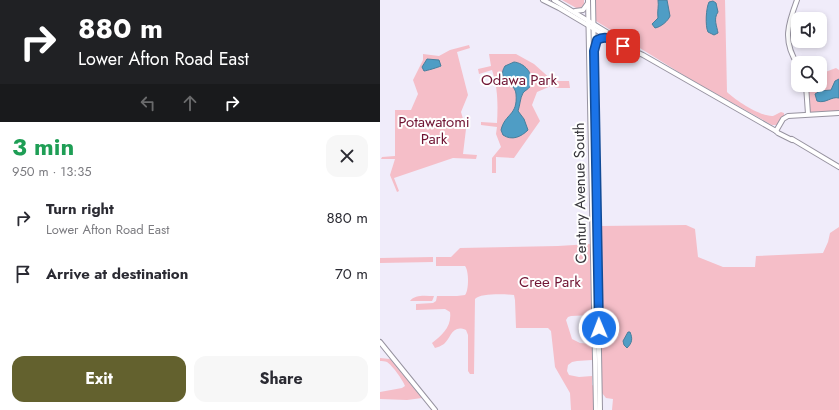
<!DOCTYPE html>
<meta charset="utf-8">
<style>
:root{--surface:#fff;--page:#f7f7f7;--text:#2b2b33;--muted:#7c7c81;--accent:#63612e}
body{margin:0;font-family:Jost,sans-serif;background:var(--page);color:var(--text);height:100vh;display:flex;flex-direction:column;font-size:15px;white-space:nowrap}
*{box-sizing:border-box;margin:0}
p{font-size:13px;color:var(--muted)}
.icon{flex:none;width:22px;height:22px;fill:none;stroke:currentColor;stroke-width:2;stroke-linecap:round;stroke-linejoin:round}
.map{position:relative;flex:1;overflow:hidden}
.side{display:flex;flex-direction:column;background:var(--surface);width:380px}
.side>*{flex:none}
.banner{background:#202124;color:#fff;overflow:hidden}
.buttons{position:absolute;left:411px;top:12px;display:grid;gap:8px}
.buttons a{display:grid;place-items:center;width:36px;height:36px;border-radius:8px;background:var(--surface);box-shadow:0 2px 6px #0003;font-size:20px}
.pin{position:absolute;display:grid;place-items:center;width:34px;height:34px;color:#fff;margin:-17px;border-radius:8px;box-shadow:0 2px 6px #0006}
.me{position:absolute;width:44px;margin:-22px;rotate:359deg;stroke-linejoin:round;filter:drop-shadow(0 0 3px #0008)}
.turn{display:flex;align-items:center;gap:14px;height:84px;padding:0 12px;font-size:18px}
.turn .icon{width:52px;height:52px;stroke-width:2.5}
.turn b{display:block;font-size:28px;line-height:34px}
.lanes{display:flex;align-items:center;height:38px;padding:0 12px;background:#0003;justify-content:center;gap:20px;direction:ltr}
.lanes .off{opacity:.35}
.round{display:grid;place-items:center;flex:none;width:42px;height:42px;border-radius:12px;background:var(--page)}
.overview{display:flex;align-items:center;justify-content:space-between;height:68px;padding:0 12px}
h1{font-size:24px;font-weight:700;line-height:30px;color:#1e9e55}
.button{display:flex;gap:8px;margin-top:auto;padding:8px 12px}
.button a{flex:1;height:46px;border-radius:12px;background:var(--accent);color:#fff;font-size:16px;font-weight:700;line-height:46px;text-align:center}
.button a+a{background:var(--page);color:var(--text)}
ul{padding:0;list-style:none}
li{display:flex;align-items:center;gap:12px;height:56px;padding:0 12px}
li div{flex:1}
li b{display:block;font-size:15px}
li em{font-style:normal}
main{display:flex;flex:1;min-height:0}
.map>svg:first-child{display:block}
.green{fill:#f5bec8}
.water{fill:#4f9dc5;stroke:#487f9c}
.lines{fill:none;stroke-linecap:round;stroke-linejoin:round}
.secondary-casing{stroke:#9793a0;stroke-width:6}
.secondary{stroke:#fff;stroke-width:4}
.route-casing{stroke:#114b97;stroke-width:10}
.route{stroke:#1a73e8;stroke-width:7}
.labels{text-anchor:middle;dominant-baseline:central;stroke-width:4;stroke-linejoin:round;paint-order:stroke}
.park-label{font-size:15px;fill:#701433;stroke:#fff}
.street-label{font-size:15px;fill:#39383d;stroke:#fff}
</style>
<main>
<section class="side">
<div class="banner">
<div class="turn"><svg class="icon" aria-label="right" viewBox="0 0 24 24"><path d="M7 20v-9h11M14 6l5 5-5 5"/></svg><div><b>880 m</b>Lower Afton Road East</div></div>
<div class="lanes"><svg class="icon off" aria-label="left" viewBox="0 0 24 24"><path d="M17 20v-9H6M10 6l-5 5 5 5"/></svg><svg class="icon off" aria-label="ahead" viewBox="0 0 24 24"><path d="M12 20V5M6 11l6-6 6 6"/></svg><svg class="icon" aria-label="right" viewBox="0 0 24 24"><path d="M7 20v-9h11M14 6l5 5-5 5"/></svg></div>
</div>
<div class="overview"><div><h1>3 min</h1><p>950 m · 13:35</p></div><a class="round"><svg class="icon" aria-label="close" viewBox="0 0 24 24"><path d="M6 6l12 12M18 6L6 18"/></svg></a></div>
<ul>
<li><svg class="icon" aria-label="right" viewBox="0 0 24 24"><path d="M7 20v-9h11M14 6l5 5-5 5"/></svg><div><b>Turn right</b><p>Lower Afton Road East</p></div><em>880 m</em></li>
<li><svg class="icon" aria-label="arrive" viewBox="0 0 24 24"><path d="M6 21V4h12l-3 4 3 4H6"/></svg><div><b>Arrive at destination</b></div><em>70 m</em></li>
</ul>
<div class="button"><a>Exit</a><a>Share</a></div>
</section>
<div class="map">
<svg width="459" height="410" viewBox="0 0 459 410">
<rect width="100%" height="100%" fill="#f0ecfa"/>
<g class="green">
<path d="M182,0H204V4L201,8L198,9Z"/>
<path d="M214,0H345L347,92C355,100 381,117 393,116C396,115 398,113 401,112L404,113V116L397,125H392L310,79L216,21L215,20Z"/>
<path d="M89,45L90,48L77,52L88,95L81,112L86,129L83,154L97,155L96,159L73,158L14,178L19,191L17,192L10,175L15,159H1L2,157L15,156V110H31L38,94L33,80L43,60V54L59,56L70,50Z"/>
<path d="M109,54H136L154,64L173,81H189L190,88H178L171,86L157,92L152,105L160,121L134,158L116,157V173H112V158L121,147L116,134L117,127L101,125V122L117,123C118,105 118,88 112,70L99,74L98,69L111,66Z"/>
<path d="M456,68L459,70V111L431,112L430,111L428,85H440V74Z"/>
<path d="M306,225L315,229L318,257L343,267H375L376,256L443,253L448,242L450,233L459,227V410H222H232L233,399L226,398L222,393L220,226Z"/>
<path d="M210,244L212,315L191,316L188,317L186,320L192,339L200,343L212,344V360L197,361L192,362L188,365L187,371L189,375L199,377L212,376V385L214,386V410H191L190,393L175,367L171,331L168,328H136L135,300L134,295C125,294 100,293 95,299L94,374H90L88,371V335L86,330C72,324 71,338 64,344C61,346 58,347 55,348L52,343C62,335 72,327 70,312L65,309L36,310V304L53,303L56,301L57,296H77L85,295C89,290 89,271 85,266H56V257H71L80,248L178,246Z"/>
<path d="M53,257V262L0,263V258Z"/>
<path d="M54,296L53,299L52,301H30C35,294 46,296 54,296Z"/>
<path d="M0,358L10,359L42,398L27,400L0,399V392L22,388L25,386C23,380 12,365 7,362C5,361 2,361 0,361Z"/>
</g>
<g class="water">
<path d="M278,0H287L290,16C288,21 281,27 275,28L272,24L278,18C277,11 279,6 278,0Z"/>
<path d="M333,1L336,3L338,12C333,19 337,26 338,33L334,35L328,32C325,26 326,8 329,2Z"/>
<path d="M47,59L59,60L61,66C59,67 46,71 44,71L42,67Z"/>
<path d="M134,62C144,63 154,73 151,84C150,89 145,90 143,93C140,98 140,106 138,111L144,119L148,130C141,137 132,141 123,135L121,130C125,113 138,116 136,94C135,82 116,80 125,66Z"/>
<path d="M459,79V98C451,96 446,104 437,101L435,94L440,91L451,90L455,81Z"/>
<path d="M248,332H250C253,339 252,343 247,348L244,345L243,341Z"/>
</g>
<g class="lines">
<defs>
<g id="secondary">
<path d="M163,0L179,8L243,46L263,55L396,131L398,133L412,140"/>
<path d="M174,0L256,50"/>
<path d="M208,0L216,410"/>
<path d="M213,0L220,410"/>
<path d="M417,0C408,24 402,41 418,65"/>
<path d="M195,11L203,10L208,3"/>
<path d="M215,45L219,38L223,37L228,38"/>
<path d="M426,85L428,114"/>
<path d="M396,131L403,119L408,116L459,113"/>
<path d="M412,139L459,167"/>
<path d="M0,342L55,410"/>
</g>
</defs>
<use href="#secondary" class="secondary-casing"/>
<use href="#secondary" class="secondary"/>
</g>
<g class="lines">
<defs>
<path id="route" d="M219,328L214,51L217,40C227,34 235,41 243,46"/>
</defs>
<use href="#route" class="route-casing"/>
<use href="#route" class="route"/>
</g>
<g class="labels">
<g class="park-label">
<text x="139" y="80">Odawa Park</text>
<text x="54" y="122">Potawatomi<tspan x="54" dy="17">Park</tspan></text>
<text x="170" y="282">Cree Park</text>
</g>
<g class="street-label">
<text transform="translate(200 193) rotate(-91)">Century Avenue South</text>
</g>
</g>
</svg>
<div class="buttons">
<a><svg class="icon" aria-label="sound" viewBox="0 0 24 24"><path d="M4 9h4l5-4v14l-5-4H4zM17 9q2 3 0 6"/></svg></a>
<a><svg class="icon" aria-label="search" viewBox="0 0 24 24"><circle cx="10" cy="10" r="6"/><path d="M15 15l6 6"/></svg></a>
</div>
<div class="pin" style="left:243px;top:46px;background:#d93025"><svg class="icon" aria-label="arrive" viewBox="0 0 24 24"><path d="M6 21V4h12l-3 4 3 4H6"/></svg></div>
<svg class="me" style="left:219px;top:328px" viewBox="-20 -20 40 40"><circle r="17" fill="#1a73e8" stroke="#fff" stroke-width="3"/><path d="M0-11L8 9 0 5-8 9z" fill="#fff"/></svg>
</div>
</main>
